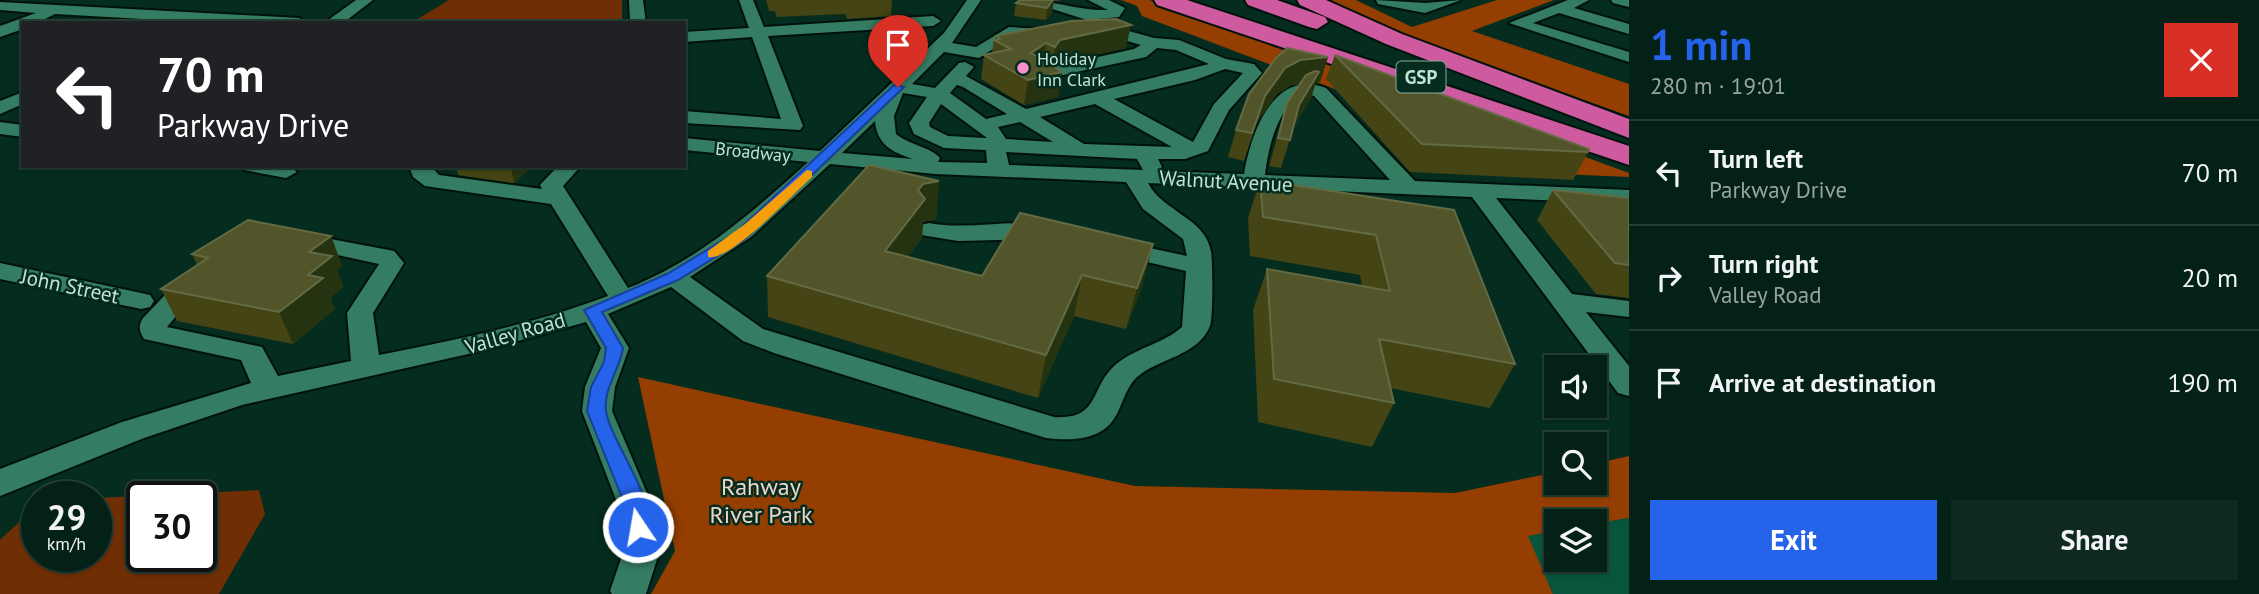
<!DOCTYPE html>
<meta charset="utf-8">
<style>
:root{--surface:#032117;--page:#0d2920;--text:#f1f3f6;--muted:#97a3a1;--line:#243e36;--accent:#2563eb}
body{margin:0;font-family:"PT Sans",sans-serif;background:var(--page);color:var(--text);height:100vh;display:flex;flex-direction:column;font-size:26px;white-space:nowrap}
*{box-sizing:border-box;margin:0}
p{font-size:23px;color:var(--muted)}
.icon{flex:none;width:38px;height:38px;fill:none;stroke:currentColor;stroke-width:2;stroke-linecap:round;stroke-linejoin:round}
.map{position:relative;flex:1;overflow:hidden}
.sheet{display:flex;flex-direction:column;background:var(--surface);width:630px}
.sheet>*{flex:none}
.hud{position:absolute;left:21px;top:21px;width:665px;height:147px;border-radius:0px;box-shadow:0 2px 5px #0004,0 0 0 2px var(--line);background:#202124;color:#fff;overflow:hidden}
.tools{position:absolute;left:1544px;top:355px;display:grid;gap:14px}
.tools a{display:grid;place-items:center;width:63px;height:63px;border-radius:0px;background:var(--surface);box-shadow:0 2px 5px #0004,0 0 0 2px var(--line);font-size:35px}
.speed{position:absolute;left:21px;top:481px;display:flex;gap:14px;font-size:35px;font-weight:700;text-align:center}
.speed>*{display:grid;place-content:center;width:91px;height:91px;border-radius:50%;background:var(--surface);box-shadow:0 2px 5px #0004,0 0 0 2px var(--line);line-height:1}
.speed small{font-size:18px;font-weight:400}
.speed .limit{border:4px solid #111;border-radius:10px;background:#fff;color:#111}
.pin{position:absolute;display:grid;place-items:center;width:60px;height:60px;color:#fff;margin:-72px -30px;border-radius:50% 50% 50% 0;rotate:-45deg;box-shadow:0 0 7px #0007}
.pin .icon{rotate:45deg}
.me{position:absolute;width:77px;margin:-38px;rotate:348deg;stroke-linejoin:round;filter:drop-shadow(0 0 5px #0008)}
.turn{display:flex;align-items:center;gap:24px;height:147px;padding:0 21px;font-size:32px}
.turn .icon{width:91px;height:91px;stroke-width:2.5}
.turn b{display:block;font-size:49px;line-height:60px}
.round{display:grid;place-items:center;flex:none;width:74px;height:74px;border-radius:0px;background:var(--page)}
.overview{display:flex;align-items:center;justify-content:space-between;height:119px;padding:0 21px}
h1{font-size:42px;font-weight:800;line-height:52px;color:var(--accent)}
.button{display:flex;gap:14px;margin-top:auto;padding:14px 21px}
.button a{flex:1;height:80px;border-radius:0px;background:var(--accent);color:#fff;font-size:28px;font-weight:800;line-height:80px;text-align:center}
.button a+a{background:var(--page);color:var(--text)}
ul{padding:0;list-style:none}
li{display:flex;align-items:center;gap:21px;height:105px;padding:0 21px;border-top:2px solid var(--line)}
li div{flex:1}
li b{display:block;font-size:26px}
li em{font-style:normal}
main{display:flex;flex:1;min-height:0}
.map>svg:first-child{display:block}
.green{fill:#702e04;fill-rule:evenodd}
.forest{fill:#943e01}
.water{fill:#08553e}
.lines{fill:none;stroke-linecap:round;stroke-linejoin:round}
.minor-casing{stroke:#00120b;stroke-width:4}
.highway-casing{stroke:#00120b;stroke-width:4}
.minor{fill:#347c62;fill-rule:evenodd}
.highway{fill:#ce5b9f;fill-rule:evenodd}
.wall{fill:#444414}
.shaded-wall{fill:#253310}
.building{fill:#525529;stroke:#636b44;stroke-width:2}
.route{fill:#2563eb;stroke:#184099;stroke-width:2}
.slow{fill:#f59e0b}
.poi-dot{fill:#f98fca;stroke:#042c1f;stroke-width:2.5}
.labels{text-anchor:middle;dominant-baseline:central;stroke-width:5;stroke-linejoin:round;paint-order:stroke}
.far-poi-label{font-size:18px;fill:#c0e3d3;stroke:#042c1f;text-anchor:start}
.far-street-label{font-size:18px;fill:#c0e3d3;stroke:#042c1f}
.shield{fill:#042c1f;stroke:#88ac9d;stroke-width:2}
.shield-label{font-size:19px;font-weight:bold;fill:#c0e3d3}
.street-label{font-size:21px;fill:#c0e3d3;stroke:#042c1f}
.near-park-label{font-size:24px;fill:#eed5c9;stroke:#042c1f}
</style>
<main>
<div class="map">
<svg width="1629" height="594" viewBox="0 0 1629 594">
<rect width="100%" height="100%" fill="#042c1f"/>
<g class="green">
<path d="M449,0H622V23H411Z"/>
<path d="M259,490L265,514L219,594H0V540L37,505V556H96V498ZM201,497V556H142V497Z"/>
</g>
<g class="forest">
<path d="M1121,0H1149L1199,15L1629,173V177L1559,174L1142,16L1137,6Z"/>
<path d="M1330,0H1356L1412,27L1497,0H1554L1472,31L1629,84V116L1410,39Z"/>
<path d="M638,377L1135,486L1455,493L1556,472V483H1594V464L1629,456V518L1594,524V522H1556V531L1529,536L1553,594H651L675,551Z"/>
</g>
<path class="water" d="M1629,518V594H1553L1528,536L1556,531V560H1594V524Z"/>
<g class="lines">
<defs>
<g id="minor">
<path d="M356,0H373L343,23H324Z"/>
<path d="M629,0H643L646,23H630Z"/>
<path d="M739,0H753L764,27L933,16L941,21L933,26L768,36L803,126L800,130L684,123V111L781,119L752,37L684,42V32L749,28Z"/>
<path d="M967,0H981L952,43L976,47L1009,27L1055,30L1063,35L1055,40L1012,37L979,58L944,52L912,84L935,88L959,63L965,62L974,67L966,76L1026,109L1209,64L1176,50L1157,48L1146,57L1063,75L1057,74L1054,70L1057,66L1134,49L1141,45L1117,38L1094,40L1086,35L1094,30L1118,28L1154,38L1179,40L1226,59L1254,64L1262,73L1229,110L1208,151L1185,159H1158L1162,167L1159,171L1244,174C1251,132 1274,68 1326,88L1415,181L1629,190V204L1496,198L1572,294L1629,301V317L1586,312L1629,366V396L1618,393L1472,197L1148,183C1163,212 1206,218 1211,252C1213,262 1213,319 1210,326C1198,356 1159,358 1137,377C1121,392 1122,418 1103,430C1087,441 1065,440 1046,438L774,353L743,341L671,287L608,314L629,348L615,387L612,411L652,505L660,550L646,594H612L610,591L624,550L618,505L582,411L585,387L601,348L586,322L486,350L242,405L144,438L0,496V469L122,422L251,383L241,360L144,339C139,331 138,326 143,318L184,275H202L206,280L167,327L262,347L278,376L351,361L347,313L379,264L291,245L287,240L291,235L299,233L394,251L404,263L373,313L379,355C456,340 534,324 608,296L551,204L425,186L413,177L409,166H431L439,175L542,189L540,185L558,166H581L563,186L628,288C699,260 753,212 808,162L684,150V138L820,151L944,33ZM1225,69L1243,73L1214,104L1193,142L1114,99L1195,80ZM957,85L963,87L1007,114L986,119L950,93ZM903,93L927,97L909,123L914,134L944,148L986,150L987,163L938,162L940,158C931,147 909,145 896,134L894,116ZM1306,93L1314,96L1390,180L1265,175C1268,148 1278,104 1306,93ZM941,104L987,138H986L948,136L930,127L929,123ZM1095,104L1172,147L1084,144L1040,117ZM875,121C877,144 891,152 913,159L842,153ZM1020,122L1053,142L1006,139L998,127ZM1006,152L1137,159L1143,170L1009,165ZM830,164L936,174L1126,182L1143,209L1183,239L1187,256L1117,241L1108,243L1105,248L1108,253L1186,271L1182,327C1164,343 1139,347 1119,362C1088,385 1103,420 1054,417L763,329L690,277L751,237Z"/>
<path d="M1024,0C1053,0 1079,11 1108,10L1088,0H1109L1125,8L1119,17L1087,20Z"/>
<path d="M1376,0L1425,3L1461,0L1425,13L1378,4Z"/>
<path d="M1568,0H1589L1574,8L1629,24V34L1559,13L1533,23L1629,52V62L1509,23Z"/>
<path d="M1611,0H1629V7L1613,3Z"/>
<path d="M0,2L299,18L307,23H213L55,14L37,23H23V29L0,37V26L36,13L0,10Z"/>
<path d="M23,92V104L0,114V101Z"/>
<path d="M0,122L23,125V137L0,134Z"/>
<path d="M241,166H289L297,172L286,178L244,170Z"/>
<path d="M929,223C970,231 1013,217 1053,227L1057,232L1053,237L1045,239L958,241L921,235L917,230L921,225Z"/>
<path d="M0,263L141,293L150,295L154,301L150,307L141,309L0,279Z"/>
</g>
<g id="highway">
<path d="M1154,0H1187L1629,146V165L1157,5Z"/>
<path d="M1245,0H1277L1325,17L1328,22L1317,29L1309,27L1248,5Z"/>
<path d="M1297,0H1326L1402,34L1629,119V138L1386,44L1300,5Z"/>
</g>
</defs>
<use href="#minor" class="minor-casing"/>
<use href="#highway" class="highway-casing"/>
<use href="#minor" class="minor"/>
<use href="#highway" class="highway"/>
</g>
<g class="wall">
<path d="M766,0H892L891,16L847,19L845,14L777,17L775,11H769Z"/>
<path d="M1020,0H1060L1059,1H1054L1052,12L1046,20L1014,16L1016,3Z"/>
<path d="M996,36L1126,48L1056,63L1054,67L1062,72L1058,97L1024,105L981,79L984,55L992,53L994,40H995Z"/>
<path d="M1335,55L1588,152L1573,180L1410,172L1326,79Z"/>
<path d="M1328,57L1320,82H1316L1311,98L1294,126L1281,168L1269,166L1287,103L1300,84L1292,85L1277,94L1257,122L1244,161L1228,157L1236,130L1249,94Z"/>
<path d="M456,166H533L514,183L458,175Z"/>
<path d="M1260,180L1454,210L1515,364L1490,408L1390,388L1394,403L1372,447L1258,422L1253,310L1267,269L1362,286L1360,275L1250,256L1248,218Z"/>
<path d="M939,181L936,219L923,222L922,238L908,257L982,276L1020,213L1143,284L1126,329L1074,316L1038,398L768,317L767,276Z"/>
<path d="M1553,190L1629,198V298L1596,294L1537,220Z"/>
<path d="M331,236L342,266L337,270L343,287L330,298L335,309L293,344L177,321L161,289L197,265L192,254Z"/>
</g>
<g class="shaded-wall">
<path d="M1054,0L1052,12L1046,20L1047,8Z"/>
<path d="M1131,25L1126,48L1056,63L1052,71L1055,47L1060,40Z"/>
<path d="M1046,43L1043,67L1031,53Z"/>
<path d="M1328,57L1320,82H1316L1311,98L1290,132L1299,105L1313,83L1292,85L1277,94L1257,122L1244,161L1265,96L1285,68L1300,60Z"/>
<path d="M1062,72L1058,97L1024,105L1028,80Z"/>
<path d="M511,166H533L514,183Z"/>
<path d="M939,181L936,219L923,222L922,238L883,291L885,251L918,190L923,184Z"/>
<path d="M331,236L342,266L337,270L343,287L330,298L335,309L293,344L279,312L308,275L309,252Z"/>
<path d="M1153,244L1143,284L1126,329L1137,288Z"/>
<path d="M1082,275L1074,316L1038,398L1046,355Z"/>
</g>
<g class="building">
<path d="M1020,0H1053L1047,8L1016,3Z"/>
<path d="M1116,19L1131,25L1060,40L1055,47L1046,43L1031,53L1062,72L1028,80L984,55L1011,49L994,40L1000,39L996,36L1071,21Z"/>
<path d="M1287,48L1328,57L1300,60L1285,68L1265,96L1252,133L1236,130L1249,94L1276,58Z"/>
<path d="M1335,55L1589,149L1588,152L1422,144Z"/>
<path d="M1315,71L1319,72L1299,105L1290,140L1278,138L1287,103L1306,75Z"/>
<path d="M869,165L939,181L923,184L918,190L925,199L885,251L982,276L1020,213L1153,244L1137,288L1082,275L1046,355L767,276Z"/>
<path d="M1260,180L1454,210L1515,364L1379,339L1394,403L1274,379L1267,269L1390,291L1376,235L1263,217Z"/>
<path d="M1553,190L1629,198V265L1615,263Z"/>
<path d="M248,220L331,236L309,252L332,256L308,275L323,278L279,312L161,289L208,258L192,254Z"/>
</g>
<path class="route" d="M894,85L904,87L745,239L678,280L602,312L623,348C620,369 603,389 606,411C610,441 661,505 646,533L638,536L631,533L625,505L587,411L591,387L604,362L606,348L584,310L667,274L735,233Z"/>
<path class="slow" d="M807,170L812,171V177C794,193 730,262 708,257V251L745,224Z"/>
<circle class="poi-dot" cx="1023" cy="68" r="7"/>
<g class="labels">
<g class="far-poi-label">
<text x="1037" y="58">Holiday<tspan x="1037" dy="21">Inn Clark</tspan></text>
</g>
<g class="far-street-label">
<text transform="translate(753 152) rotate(6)">Broadway</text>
</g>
<rect class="shield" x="1396.5" y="61.5" width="49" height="31" rx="5"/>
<g class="shield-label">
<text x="1421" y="77">GSP</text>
</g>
<g class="street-label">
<text transform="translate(1226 181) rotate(3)">Walnut Avenue</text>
<text transform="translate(70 286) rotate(12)">John Street</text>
<text transform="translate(515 333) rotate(-16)">Valley Road</text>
</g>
<g class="near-park-label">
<text x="761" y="486">Rahway<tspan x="761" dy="28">River Park</tspan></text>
</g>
</g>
</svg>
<div class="tools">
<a><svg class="icon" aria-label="sound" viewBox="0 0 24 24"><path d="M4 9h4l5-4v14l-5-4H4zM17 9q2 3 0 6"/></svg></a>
<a><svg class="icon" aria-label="search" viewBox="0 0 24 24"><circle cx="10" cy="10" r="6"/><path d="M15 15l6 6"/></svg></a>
<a><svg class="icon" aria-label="layers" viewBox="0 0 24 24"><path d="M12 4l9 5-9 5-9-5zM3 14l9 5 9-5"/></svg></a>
</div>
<div class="speed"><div>29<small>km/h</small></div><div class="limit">30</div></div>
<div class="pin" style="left:898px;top:87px;background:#d93025"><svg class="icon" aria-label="arrive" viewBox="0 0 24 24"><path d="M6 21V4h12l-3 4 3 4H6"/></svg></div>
<svg class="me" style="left:638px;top:527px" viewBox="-20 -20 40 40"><circle r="17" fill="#2563eb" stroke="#fff" stroke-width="3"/><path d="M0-11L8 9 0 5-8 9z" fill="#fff"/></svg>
<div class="hud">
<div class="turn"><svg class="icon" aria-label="left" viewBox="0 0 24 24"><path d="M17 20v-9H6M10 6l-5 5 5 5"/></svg><div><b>70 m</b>Parkway Drive</div></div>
</div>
</div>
<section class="sheet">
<div class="overview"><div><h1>1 min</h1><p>280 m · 19:01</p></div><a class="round" style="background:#d93025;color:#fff"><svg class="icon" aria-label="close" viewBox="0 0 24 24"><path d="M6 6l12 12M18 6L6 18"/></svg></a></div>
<ul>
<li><svg class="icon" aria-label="left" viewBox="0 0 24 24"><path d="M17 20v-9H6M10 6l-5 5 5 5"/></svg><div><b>Turn left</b><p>Parkway Drive</p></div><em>70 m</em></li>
<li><svg class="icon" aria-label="right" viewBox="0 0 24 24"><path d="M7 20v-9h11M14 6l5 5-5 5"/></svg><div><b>Turn right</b><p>Valley Road</p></div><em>20 m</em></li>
<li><svg class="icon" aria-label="arrive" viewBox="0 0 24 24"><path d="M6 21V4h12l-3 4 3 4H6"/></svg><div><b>Arrive at destination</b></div><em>190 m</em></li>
</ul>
<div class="button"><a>Exit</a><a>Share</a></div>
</section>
</main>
